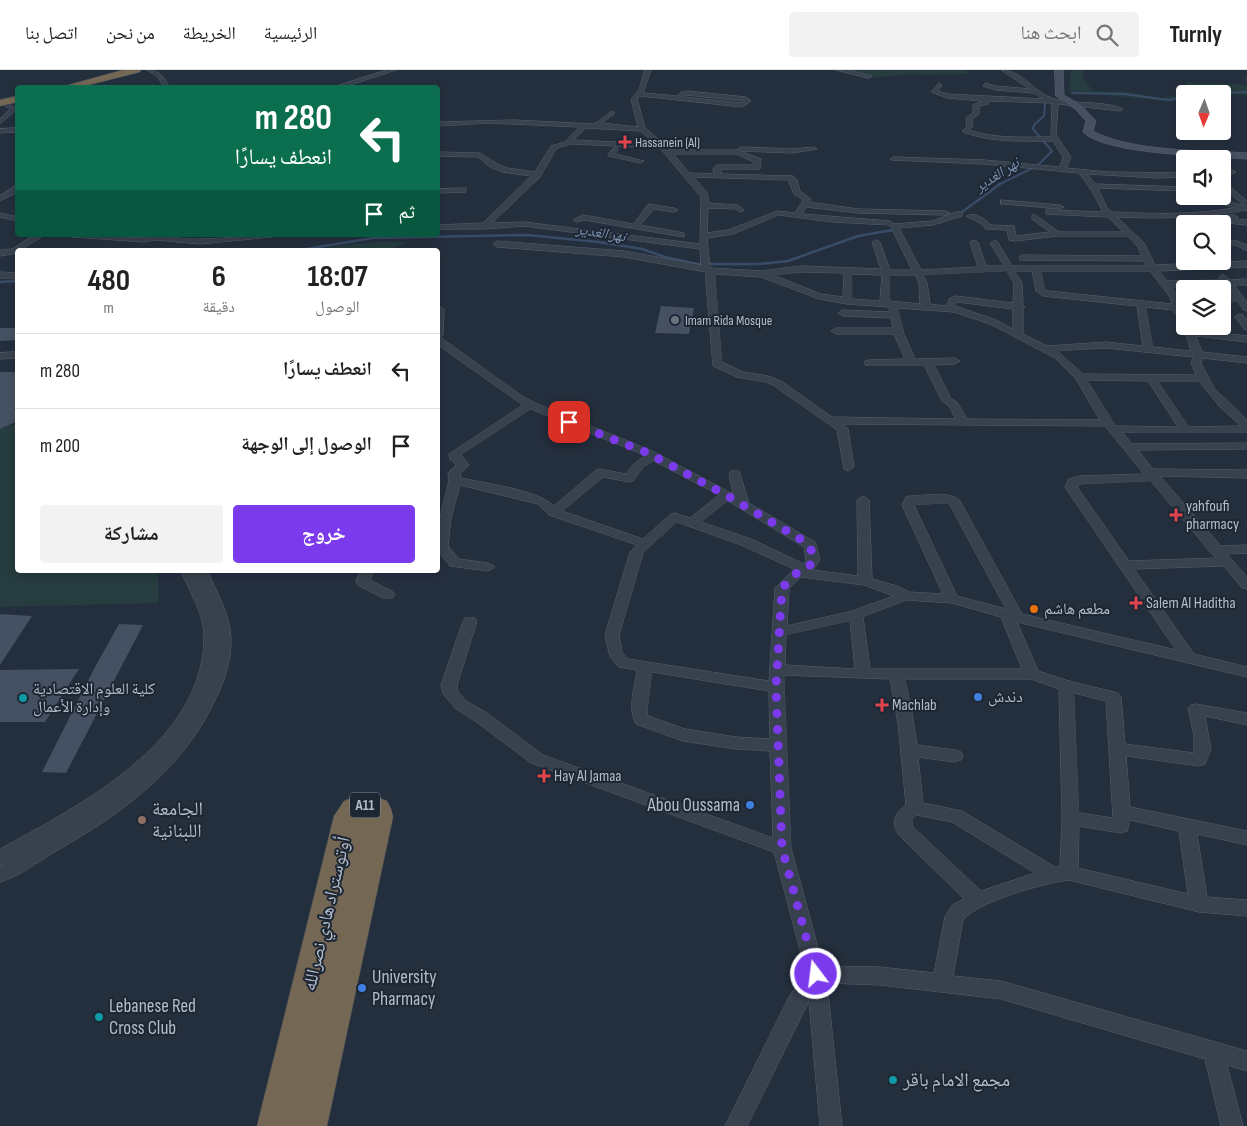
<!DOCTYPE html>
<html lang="ar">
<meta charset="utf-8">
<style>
:root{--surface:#fff;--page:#f2f2f2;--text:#222;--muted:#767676;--line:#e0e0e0;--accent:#7c3aed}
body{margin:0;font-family:"Sofia Sans Condensed","Noto Naskh Arabic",sans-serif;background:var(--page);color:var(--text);direction:rtl;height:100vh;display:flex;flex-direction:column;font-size:19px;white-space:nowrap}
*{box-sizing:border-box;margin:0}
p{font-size:16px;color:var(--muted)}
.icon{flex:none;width:28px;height:28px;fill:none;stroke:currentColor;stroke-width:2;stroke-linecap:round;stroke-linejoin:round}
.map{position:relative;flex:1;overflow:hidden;direction:ltr}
.sheet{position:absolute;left:15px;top:178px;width:425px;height:325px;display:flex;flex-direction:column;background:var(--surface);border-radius:5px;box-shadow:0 2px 8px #0003;direction:rtl}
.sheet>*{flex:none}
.guide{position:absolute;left:15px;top:15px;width:425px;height:152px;border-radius:5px;box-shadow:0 2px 8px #0003;direction:rtl;background:#0b6e4f;color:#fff;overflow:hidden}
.needle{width:32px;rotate:182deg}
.controls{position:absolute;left:1176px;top:15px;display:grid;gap:10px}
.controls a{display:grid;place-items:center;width:55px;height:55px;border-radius:5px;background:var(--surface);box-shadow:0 2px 8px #0003;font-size:25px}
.pin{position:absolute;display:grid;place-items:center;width:42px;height:42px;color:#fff;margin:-21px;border-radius:10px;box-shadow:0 2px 8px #0006}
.me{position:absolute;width:55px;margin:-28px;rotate:345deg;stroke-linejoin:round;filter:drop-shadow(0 0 4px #0008)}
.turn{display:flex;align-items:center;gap:18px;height:105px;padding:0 25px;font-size:22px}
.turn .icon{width:65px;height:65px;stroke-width:2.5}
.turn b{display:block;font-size:35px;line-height:42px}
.then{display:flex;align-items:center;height:48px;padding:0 25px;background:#0003;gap:10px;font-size:19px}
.eta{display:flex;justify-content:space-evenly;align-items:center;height:85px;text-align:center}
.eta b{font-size:30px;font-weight:700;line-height:35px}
.action{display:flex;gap:10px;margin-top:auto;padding:10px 25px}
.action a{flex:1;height:58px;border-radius:5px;background:var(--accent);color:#fff;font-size:20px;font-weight:700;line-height:58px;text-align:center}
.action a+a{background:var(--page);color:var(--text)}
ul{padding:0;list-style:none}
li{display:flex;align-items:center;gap:15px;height:75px;padding:0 25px;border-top:1px solid var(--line)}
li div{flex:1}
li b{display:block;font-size:19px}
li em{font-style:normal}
header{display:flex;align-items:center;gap:30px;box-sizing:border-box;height:70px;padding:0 25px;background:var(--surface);border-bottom:1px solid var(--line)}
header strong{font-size:24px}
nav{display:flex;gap:28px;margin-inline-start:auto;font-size:18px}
.search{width:350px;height:45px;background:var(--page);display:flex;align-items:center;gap:12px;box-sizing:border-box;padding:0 18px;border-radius:5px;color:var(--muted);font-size:19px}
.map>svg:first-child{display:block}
.green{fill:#263c3f}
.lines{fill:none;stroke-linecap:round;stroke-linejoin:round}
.stream-far1{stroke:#394c67;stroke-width:2}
.stream{stroke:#394c67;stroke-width:2.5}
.building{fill:#455162}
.street-casing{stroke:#565f6c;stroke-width:1}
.secondary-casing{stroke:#565f6c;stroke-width:1}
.highway-casing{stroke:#434c59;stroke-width:1}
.street{fill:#38414e;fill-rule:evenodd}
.secondary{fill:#465061;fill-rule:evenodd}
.highway{fill:#746855;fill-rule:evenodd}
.route{stroke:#7c3aed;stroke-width:9;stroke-dasharray:0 16.2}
.health-dot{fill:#e0444e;stroke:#1d2633;stroke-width:2}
.worship-dot{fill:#6b7280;stroke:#1d2633;stroke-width:2}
.food-dot{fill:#e8710a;stroke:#1d2633;stroke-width:2}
.shop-dot{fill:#3f7fe0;stroke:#1d2633;stroke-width:2}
.culture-dot{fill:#0f9aa8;stroke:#1d2633;stroke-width:2}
.education-dot{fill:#8d6e63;stroke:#1d2633;stroke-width:2}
.labels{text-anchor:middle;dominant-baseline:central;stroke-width:4;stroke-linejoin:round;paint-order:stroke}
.far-poi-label{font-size:14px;fill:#b4bcc9;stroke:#1d2633;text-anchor:start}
.far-water-label{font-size:15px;font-style:italic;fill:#7c92b1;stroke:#1d2633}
.shield{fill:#1d2633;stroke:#878f9c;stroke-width:1}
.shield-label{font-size:15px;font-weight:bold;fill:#b4bcc9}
.poi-label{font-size:16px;fill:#b4bcc9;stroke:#1d2633;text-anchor:start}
.near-poi-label{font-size:19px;fill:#b4bcc9;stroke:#1d2633;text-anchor:start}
.near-street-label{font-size:19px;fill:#b4bcc9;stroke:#1d2633}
</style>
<header>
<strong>Turnly</strong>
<div class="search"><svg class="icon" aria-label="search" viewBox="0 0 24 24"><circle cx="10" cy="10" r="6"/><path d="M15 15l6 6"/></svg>ابحث هنا</div>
<nav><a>الرئيسية</a><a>الخريطة</a><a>من نحن</a><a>اتصل بنا</a></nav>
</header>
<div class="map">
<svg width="1247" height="1056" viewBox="0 0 1247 1056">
<rect width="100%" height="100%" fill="#242f3e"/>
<g class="green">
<path d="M834,0H966L968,4L923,5L912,4L870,8Z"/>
<path d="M1071,0H1083V9L1093,21L1127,22L1161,28L1189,22L1185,12L1247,15L1244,8L1247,5V25L1185,24V30L1173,32L1069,21Z"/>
<path d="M374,172H407L390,180H308Z"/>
<path d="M17,353L18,500H156L158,506L159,533L0,537V359Z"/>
</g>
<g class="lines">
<g class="stream-far1">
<path d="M1072,23L1124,24L1169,30L1185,27"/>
<path d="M1206,24L1247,22"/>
<path d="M998,115L1037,96L1052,81L1033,59L1034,55L1044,46L1045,33"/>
</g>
<g class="stream">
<path d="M958,145L1000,114"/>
<path d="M300,180L373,168L527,165L599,172L642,179L665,187L697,194H760L788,191L858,166L893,160"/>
<path d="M0,212L18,211"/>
</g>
</g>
<g class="building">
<path d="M661,236L694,238L689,264L655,263Z"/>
<path d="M0,258H18V270L0,271Z"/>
<path d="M0,302H18V351L0,359Z"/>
<path d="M0,544L32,546L0,595Z"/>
<path d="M119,554L143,555L66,703L42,702L94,599Z"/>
<path d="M79,599L45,652H0V600Z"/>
</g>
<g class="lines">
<defs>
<g id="street">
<path d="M147,0C160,0 164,7 170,18H164L158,7Z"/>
<path d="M387,0H396L341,18H330Z"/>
<path d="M645,0H651L643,23L678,26L681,22L687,21L746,27L751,31L742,37L640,26L637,29L645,58L671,80H738L739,78L741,77L792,79L814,77L817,79L792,83L740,81L761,89L760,99H721V104L793,106L797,110L800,121L811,129L809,132L858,139L946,141L950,143L946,145L858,143L806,137L802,144L890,151L894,154L932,151L956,142H962V146L933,155L899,158L921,200L978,197L970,172L974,170L978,172L986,196H1004L990,173L994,171H997L1012,196H1146L1145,191L1020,190V186L1023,185L1142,186L1137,176L1128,166H1057L1015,171L1009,170L1007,160L986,159L980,153L966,146C974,141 985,149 991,155L1014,156L1016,166L1050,162L1032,149V145H1035L1059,162H1123L1108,147L1046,144V140H1049L1103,142L1092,121L1079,103L984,94L892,90L890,89L894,87L984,90L1060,97L1063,87L1053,71C1023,71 992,73 963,62L962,61L967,56L966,48L973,43V35L982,31L947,28L931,22L939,13L942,15L938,21L948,24L1044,29L1034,23L996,20L983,16L985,13L996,16L1030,19L1001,0C1024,0 1034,24 1055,29C1072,34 1109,31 1123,39L1120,41L1058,34L1056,65L1071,87L1066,98L1108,102L1185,103V107L1158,108L1087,104L1095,114L1185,117V121L1098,118L1107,138L1112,142C1153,144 1193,145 1234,138L1199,126H1212L1244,136L1222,116V110L1247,131V140C1201,148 1163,149 1117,147L1144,173L1155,195L1247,191V197L1159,201L1167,211L1221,210L1219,207L1223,204L1230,210L1247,209V215H1234L1247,232V241L1244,240L1237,231H1222V225H1232L1225,215L1171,217L1180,227L1181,235H1185V241H1183L1185,256H1192L1193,260L1247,266V272L1196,266L1202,282L1247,287V293L1202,288L1201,293L1214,318L1247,350V362H1122L1132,374L1247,373V379L1138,380L1153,399L1247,400V408L1160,406L1221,476L1247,475V483L1227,484L1247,507V519L1242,518L1224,496L1134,499L1194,584L1247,597V607L1017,552L1038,601L1069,611L1118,623L1121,627L1125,674L1194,683V665L1188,639L1191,635L1196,634L1247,643V655L1205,646L1211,679L1205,694L1199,696L1126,686L1130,737L1247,761V775L1197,764L1207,827L1247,830V846L1199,842L1069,810C1045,813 978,831 963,850L953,906L1001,911L1247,981V1001L1227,995L1243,1056H1221L1205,989L1001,929L880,915L827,913L842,1056H820L809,931L747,1056H725L789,927L806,902L774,782L531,693L475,651L456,639L443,624L441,615L463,551L465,548H475L477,551L457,615L458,622L466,631L487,643L543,685L773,768L770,681L736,679L683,671L636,654C627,638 635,617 637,600L619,597L610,587L605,565L630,482L637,475L549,445L538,434L460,415L451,448L448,476L459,489L488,493L495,497L488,501L450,496L438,481V456L449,411L448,403L456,395L450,389L449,384L523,335L438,275L439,236L444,239L443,265L440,267L522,326L537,334L652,381L733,424L729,404L731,401H739L749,433L815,472L820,490L813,500L858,506L857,430L863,426L869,430L872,509L897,516L909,522L943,524L902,435L906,427L910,426C924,426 950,420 960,431L1022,544L1176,580L1065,417L1069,409L1081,406L1144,404L1105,356L842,354L848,359L854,397L848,401L844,399L837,360L773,315L766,312L737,307L713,296L706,213V202L624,187L497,177L493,174L497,171L624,181L701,195L700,179L524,156L483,159H438V155L483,153L531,106L502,102L490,97L478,87L438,86V82L480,83L496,93L507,98L535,102L551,76L565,72L579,57L489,53L438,56V52L514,50L594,54L612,41L615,43L614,44L602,53L638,57L631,29L639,20ZM685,25H687L744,31L741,33L684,27ZM989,31L1052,33L1051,67C1024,67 995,69 969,60L973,56L972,49L979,44V36L988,34ZM586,58L640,61L656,74L574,70ZM571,74L660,78L701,127L700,174L524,152L492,153L540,107L556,79ZM674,84H736L754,92V95H717L713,98L714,104L690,103ZM694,107L788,110L794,124L803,130L795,143L778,141L728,160L707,163L708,138L736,139L740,142L744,140L738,135L709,133L707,123ZM779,145L833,152L890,155L912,200H890L880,172L876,170L872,172L881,199L801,196L762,201L710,198L707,168L733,164ZM1007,201L1014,213L1013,233L956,226L950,228L946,236L930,234L927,213L923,205ZM1015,201H1032L1036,221L1043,226L1137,236L1143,276L1106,272L1047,276L1023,264V239L1025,237L1023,235L1022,213ZM1041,201H1150L1170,227L1172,234L1048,221L1045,220ZM801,202L844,203L843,227L821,224L773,205ZM715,204L761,207L819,229L847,234L889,237L890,242L843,240L838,243L843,246L891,248L893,258H836L831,261L836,264H894L905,289L869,290L865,291V295H924L942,331L949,336L956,349L832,347L781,311L768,306L743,302L722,292ZM852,204L882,205L880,231L852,229ZM890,205H915L919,213L920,234L890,231ZM957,232L1013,239V259L996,250L955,236ZM1146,237L1173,240L1183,255L1191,281L1153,277ZM898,238L954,242L990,254L1055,288L1076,309L1100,350L967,349L957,332L951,329L934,295L955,294L960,291L955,288L915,289L904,264ZM1106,278L1193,287L1191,293L1196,305L1083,304L1057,281ZM1087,310L1148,311L1178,357L1116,356ZM1158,311H1199L1220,337L1241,356L1189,357ZM531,339L644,385L645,386L635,393L626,404L600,399L596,400L554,436C538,420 484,413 461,408L460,404L469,395L461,385ZM654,391L719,425L690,448L675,443L671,444L643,469L562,441L603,407L629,412L633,411L643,397ZM1151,411L1211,483L1217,488L1129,491L1077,417L1081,414ZM728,431L804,477L806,490L804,494L751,469L701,452ZM949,433L1006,539L957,526L914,435ZM677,452L741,475L794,499L775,518L769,611L628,589L622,582L619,565L643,483ZM801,507L864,515L894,526L852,541L787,556L789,519ZM907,530L952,533L1001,547L1022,599H870L863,547ZM850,551L855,599L785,595L786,565ZM652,602L769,621L770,669L736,667L685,659L648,646L647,642ZM784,605L890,609L898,653L906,735C895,743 891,751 898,764L964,829L952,835L945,847L934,903L880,897L823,896L791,778ZM905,609H1031L1059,619L1062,748L1060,797H1055L962,741L923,733L918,687L955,692L961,690L963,686L961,682L955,680L917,675L911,637ZM1074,623L1106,631L1113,748L1079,743ZM917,745L952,752L1035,803L981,821L912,756V749ZM1130,750L1179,761L1188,824L1078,798L1079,756L1121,763L1127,761Z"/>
<path d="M836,0H848L872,6L869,8Z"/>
<path d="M3,30L17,39L0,54V49L10,39L1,33Z"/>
<path d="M18,58V62L0,63V59Z"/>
<path d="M615,77L618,79L615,84L644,91L640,93L609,86L608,85Z"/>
<path d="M1222,100H1232L1236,102L1232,104H1222Z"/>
<path d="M15,116H18V122L0,131V126Z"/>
<path d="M463,118H466V122L438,123V119Z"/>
<path d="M1001,130L1060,135L1064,137L1060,139L1004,134H1001Z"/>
<path d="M649,134L674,138L678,140L674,142L654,139L640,155L684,163V167L584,150L577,152L573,150L583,145L633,154Z"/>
<path d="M0,143L18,147V151L0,147Z"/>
<path d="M1234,145L1238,147L1236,149L1247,150V155L1228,153L1217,148L1221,146Z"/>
<path d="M34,165H44L21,180H18L17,183L0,186V180L12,179Z"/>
<path d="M68,165L145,168C163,164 181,170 200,169C225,169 250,165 275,165L271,167L200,174L155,170L145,172L72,167Z"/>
<path d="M1222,171H1237L1247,175V181L1236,175H1222Z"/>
<path d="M0,202L18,203V209L0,208Z"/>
<path d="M1240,244L1243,245L1247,250V260L1244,259L1235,247Z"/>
<path d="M18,282V288L0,289V283Z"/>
<path d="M180,500H207C217,523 231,546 231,571C231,591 225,609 217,626C185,698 123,743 56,781C38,792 20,806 0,812V796L4,794L0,795V779C81,735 206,671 204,564C203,542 189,520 180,500Z"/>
<path d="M361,500H375L370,510L393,522L395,525L393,528H383L358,515L356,512Z"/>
</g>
<path id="secondary" d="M1055,0H1063L1064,25L1081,35L1094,49L1096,51L1093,61C1132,82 1203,80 1247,83V89C1212,86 1106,85 1083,62L1086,51L1075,39L1056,26Z"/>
<g id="highway">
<path d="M123,0H141L140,2L77,18H57Z"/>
<path d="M18,26V32L0,36V30Z"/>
<path d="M365,723L387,731L391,739L393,747L327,1056H257L334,746L344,731Z"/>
</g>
</defs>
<use href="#street" class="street-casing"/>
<use href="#secondary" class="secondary-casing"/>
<use href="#highway" class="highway-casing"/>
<use href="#street" class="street"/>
<use href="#secondary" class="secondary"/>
<use href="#highway" class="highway"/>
</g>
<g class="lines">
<path class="route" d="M569,352L648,383L726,425L802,470C810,476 819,488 808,497C805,500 800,500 797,503C792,507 787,513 782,518L776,617L782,778L816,904"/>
</g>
<g class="health-dot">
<path d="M622.5 64.5h5v5h5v5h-5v5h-5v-5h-5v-5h5z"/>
<path d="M1173.5 437.5h5v5h5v5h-5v5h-5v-5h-5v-5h5z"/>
<path d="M1133.5 525.5h5v5h5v5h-5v5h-5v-5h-5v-5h5z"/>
<path d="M879.5 627.5h5v5h5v5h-5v5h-5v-5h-5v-5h5z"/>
<path d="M541.5 698.5h5v5h5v5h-5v5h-5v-5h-5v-5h5z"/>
</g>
<circle class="worship-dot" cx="675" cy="250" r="5"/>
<circle class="food-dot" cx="1034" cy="539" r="5"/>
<g class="shop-dot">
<circle cx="978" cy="627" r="5"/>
<circle cx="750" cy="735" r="5"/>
<circle cx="362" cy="918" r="5"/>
</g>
<g class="culture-dot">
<circle cx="23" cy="628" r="5"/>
<circle cx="99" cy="947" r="5"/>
<circle cx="893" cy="1010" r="5"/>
</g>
<circle class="education-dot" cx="142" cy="750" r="5"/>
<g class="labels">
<g class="far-poi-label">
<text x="635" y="72">Hassanein (Al)</text>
<text x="685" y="250">Imam Rida Mosque</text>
</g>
<g class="far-water-label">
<text transform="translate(997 105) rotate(-33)">نهر الغدير</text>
<text transform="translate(601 163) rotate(9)">نهر الغدير</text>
</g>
<rect class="shield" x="350" y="722.5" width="30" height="25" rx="4"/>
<g class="shield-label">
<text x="365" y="735">A11</text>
</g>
<g class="poi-label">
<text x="1186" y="436">yahfoufi<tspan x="1186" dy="18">pharmacy</tspan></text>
<text x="1146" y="533">Salem Al Haditha</text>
<text x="1044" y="539">مطعم هاشم</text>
<text x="33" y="619">كلية العلوم الاقتصادية<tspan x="33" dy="18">وإدارة الأعمال</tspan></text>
<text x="988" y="627">دندش</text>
<text x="892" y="635">Machlab</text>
<text x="554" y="706">Hay Al Jamaa</text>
</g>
<g class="near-poi-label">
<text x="740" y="735" text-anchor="end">Abou Oussama</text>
<text x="152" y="739">الجامعة<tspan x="152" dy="22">اللبنانية</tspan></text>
<text x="372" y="907">University<tspan x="372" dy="22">Pharmacy</tspan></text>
<text x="109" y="936">Lebanese Red<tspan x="109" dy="22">Cross Club</tspan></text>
<text x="903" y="1010">مجمع الامام باقر</text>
</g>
<g class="near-street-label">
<text transform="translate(327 844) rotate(-77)">أوتوستراد هادي نصرالله</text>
</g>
</g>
</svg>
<div class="controls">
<a><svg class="needle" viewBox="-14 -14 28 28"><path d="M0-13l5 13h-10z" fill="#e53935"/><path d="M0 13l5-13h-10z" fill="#767676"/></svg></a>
<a><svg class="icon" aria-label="sound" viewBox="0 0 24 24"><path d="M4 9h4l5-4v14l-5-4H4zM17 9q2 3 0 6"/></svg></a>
<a><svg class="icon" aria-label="search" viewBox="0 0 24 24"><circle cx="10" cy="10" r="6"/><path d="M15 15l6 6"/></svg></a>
<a><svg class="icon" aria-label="layers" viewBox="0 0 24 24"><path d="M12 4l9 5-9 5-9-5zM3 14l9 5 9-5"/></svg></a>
</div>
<div class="pin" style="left:569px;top:352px;background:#d93025"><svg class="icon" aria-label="arrive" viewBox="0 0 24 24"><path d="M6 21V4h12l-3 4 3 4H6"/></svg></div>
<svg class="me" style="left:816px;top:904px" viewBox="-20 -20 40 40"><circle r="17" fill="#7c3aed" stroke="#fff" stroke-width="3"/><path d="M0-11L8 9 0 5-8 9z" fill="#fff"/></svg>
<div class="guide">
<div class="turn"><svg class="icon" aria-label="left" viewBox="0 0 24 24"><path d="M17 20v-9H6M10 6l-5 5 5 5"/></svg><div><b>280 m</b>انعطف يسارًا</div></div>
<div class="then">ثم<svg class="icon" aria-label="arrive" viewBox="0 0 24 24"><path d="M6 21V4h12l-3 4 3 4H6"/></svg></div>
</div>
<section class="sheet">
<div class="eta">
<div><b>18:07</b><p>الوصول</p></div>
<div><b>6</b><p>دقيقة</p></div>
<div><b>480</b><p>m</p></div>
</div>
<ul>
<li><svg class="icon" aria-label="left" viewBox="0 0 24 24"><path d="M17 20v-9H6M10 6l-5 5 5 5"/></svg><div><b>انعطف يسارًا</b></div><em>280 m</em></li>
<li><svg class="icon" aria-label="arrive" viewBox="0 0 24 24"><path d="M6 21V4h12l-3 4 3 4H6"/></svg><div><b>الوصول إلى الوجهة</b></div><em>200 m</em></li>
</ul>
<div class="action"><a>خروج</a><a>مشاركة</a></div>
</section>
</div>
